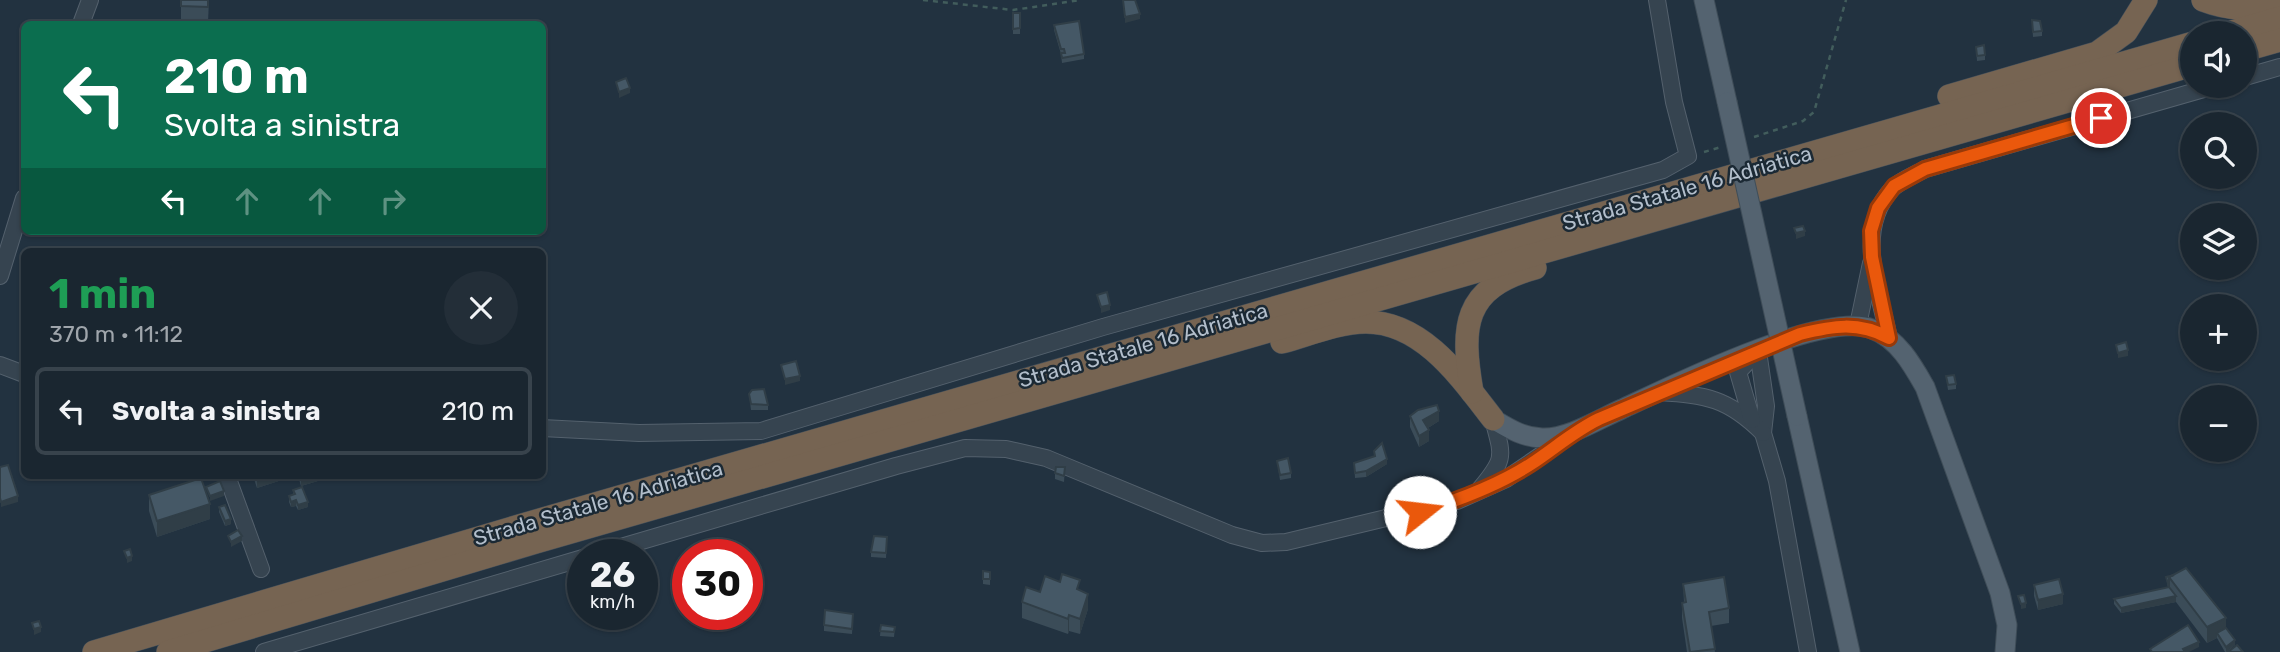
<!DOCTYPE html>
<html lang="it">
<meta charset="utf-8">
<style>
:root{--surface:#1a2630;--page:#232e38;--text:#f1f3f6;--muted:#9fa5ab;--line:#38434c}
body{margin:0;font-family:Rubik,sans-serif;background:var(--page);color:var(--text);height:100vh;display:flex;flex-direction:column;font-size:26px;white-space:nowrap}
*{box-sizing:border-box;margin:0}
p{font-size:23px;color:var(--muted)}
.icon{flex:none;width:38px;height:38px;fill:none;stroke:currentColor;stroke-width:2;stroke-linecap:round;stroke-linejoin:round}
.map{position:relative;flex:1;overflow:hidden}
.panel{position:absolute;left:21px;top:248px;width:525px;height:231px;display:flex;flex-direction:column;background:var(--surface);border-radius:10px;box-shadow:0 2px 5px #0004,0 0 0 2px var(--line)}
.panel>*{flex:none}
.banner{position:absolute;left:21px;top:21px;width:525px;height:214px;border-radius:10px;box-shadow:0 2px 5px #0004,0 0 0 2px var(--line);background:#0b6e4f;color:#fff;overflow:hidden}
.controls{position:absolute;left:2180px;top:21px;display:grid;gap:14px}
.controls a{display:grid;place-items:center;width:77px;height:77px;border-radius:50%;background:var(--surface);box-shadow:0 2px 5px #0004,0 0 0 2px var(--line);font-size:35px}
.speed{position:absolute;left:567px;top:539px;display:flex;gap:14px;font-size:35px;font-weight:700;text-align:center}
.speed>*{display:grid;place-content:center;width:91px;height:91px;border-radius:50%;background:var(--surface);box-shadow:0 2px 5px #0004,0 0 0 2px var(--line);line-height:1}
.speed small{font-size:18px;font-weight:400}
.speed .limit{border:10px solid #d22;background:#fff;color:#111}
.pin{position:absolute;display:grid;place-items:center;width:60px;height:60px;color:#fff;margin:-30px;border:4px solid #fff;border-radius:50%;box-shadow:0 2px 7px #0007}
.me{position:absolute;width:77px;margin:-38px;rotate:74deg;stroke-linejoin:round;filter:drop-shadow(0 0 5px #0008)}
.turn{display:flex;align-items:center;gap:24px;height:147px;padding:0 28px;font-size:32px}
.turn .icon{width:91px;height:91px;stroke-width:2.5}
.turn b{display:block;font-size:49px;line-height:60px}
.lanes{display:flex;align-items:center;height:66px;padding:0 28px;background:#0003;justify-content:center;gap:35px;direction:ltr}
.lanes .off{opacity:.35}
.round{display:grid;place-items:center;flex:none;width:74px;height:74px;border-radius:37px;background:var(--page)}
.overview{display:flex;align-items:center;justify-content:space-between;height:119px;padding:0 28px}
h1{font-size:42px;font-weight:700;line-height:52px;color:#1e9e55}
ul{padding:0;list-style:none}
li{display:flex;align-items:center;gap:21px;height:88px;margin:0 14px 10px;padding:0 14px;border:4px solid var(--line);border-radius:10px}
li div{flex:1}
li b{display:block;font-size:26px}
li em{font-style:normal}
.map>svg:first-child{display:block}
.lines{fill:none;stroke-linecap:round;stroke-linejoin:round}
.minor-casing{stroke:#54616d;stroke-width:18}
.major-casing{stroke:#3f4d58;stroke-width:21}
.highway-casing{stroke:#414e5a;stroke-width:24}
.path{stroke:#425d5c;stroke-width:2.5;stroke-dasharray:5 5;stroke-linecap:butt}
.minor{stroke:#364450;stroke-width:16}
.major{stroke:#546370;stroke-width:19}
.highway{stroke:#766452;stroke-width:23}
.major-bridge-casing{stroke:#3f4d58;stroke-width:21;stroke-linecap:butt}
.major-bridge{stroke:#546370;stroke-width:19}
.wall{fill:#3b4c58}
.shaded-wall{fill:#303e47}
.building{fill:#455866;stroke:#303e47;stroke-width:2}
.route-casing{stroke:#983908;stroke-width:18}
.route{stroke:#ea580c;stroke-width:12}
.labels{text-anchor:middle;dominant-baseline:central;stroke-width:5;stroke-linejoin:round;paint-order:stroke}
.street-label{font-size:21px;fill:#b2becb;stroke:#1b2934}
</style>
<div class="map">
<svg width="2280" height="652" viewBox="0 0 2280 652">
<rect width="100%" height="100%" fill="#223240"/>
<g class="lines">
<defs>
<g id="minor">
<path d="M81,24L90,0"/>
<path d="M2245,77L2280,67"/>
<path d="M0,276L24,198"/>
<path d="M1858,325L1871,263"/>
<path d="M1889,338C1879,290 1854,230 1892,189C1900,180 1915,175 1925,169L2214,86"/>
<path d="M1758,351L1766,406L1763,433L1777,481L1808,652"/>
<path d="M0,365L24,374"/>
<path d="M1659,392C1706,395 1728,398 1763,433"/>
<path d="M1752,420L1738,372L1758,351"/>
<path d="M542,428L639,433L761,431L1103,327L1663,170L1688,156L1674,102L1657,0"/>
<path d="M227,476L261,569"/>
<path d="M1480,489C1506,458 1503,457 1493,419"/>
<path d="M594,555L896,466L965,448L1006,449L1046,458L1232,535L1262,543L1286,542L1457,501L1506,479L1572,434"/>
<path d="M264,652L583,558"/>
</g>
<g id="major">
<path d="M1704,0L1727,102"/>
<path d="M1797,416L1850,652"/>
<path d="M1493,419C1510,429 1522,437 1542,438C1568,439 1599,419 1622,409C1671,386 1824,310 1872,329C1898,339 1912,364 1925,387L2000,593L2007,625L2005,652"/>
</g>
<g id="highway">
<path d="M2203,0C2229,10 2252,10 2280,6"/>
<path d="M2228,33L2280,18"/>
<path d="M2245,50L2280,40"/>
<path d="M1949,96L2097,53L2126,32L2146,0"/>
<path d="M1282,342C1308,335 1338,322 1366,322C1423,322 1461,378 1493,419"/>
<path d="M1472,392C1461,327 1462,288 1535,268"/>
<path d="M94,652L519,526L2193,43"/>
<path d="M168,652L536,542L2193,65"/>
</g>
</defs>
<use href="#minor" class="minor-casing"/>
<use href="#major" class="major-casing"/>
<use href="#highway" class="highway-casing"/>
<g class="path">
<path d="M923,0L1013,10L1081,0"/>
<path d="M1754,137L1803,121L1814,112L1846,0"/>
<path d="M1704,152L1721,147"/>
</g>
<use href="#minor" class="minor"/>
<use href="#major" class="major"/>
<use href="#highway" class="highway"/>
<defs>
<path id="major-bridge" d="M1727,102L1797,416"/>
</defs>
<use href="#major-bridge" class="major-bridge-casing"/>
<use href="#major-bridge" class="major-bridge"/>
</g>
<g class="wall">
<path d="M181,0H209L208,22L181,21Z"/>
<rect x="1013" y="13" width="7" height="21"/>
<path d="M2032,20L2042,31V36L2033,37Z"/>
<path d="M1054,25L1084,54V59L1062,63L1061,54L1054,30Z"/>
<path d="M1976,47L1985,55V60L1977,61Z"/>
<path d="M1946,376L1956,384V389L1948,390Z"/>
<path d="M749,394L768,405V410H751Z"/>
<path d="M1410,416L1439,421L1428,428L1429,441L1419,447L1410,427Z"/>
<path d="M1374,451L1387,464L1366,477L1355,478L1354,463L1374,456Z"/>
<path d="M1277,461L1291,473V478L1280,480Z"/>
<path d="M1065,467L1064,482L1055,479V473Z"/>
<path d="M253,476H288V478L257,488Z"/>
<path d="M298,476H318V481L301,486Z"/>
<path d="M293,490L308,507L298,510L296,506L291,507L289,502V496L293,495Z"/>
<path d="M149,495L210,519L157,537L149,511Z"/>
<path d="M219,507L231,524L225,526L219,512Z"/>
<path d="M887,537L886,558L871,557V552Z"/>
<path d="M983,571L990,572V585L983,584Z"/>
<path d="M2174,575L2226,628L2235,645L2227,652H2225L2217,638L2207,643L2176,602L2121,613L2114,604V599L2168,588L2166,577Z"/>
<path d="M1683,584L1729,608V623L1711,626L1715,652H1687L1682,618V603L1684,602Z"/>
<path d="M2034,585L2063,604L2038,610L2034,596Z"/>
<path d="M1080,590L1088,609L1080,634L1069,631L1068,634L1022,618V602L1040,592Z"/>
<path d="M853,614L852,634L824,631V625Z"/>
<path d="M881,625L895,627L894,637L880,636Z"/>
</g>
<g class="shaded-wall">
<path d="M1140,14V19L1125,23V17Z"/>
<path d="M630,88V93L619,98V92Z"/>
<path d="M1805,231V236L1796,239V233Z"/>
<path d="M1110,305V310L1101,313V307Z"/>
<path d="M2128,350V356L2118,358V353Z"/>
<path d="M800,376V381L785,385V379Z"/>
<path d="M1439,411V421L1423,431V420Z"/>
<path d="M1429,430V441L1419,447V436Z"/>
<path d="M1387,459V464L1366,477V471Z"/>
<path d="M262,476H288V478L257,488V478Z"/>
<path d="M301,476H318V481L301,486Z"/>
<path d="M224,491V496L210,501V496Z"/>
<path d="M18,496V502L1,507V502Z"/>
<path d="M296,500V506L291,507V502Z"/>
<path d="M308,502V507L298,510V505Z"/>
<path d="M210,504V519L157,537V521Z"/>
<path d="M231,519V524L225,526V521Z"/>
<path d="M242,536V541L231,547V542Z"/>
<path d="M132,556V561L127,563V558Z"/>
<path d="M1088,594V609L1080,634V619Z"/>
<path d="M2063,594V604L2038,610V600Z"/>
<path d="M2176,596V602L2121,613V608Z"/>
<path d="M2026,603V608L2021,609V604Z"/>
<path d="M1069,615V631L1068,634V619Z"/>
<path d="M2226,618V634L2217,633V638L2207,643V627Z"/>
<path d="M41,627V632L34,635V629Z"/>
<path d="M2235,640V645L2226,652V647Z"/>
<path d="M2199,642V647L2189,652H2183V649Z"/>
</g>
<g class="building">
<path d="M181,0H208V7L181,6Z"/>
<path d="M1123,0H1135L1140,14L1125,17Z"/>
<path d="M1013,13H1020V28L1013,29Z"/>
<path d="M2032,20L2040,21L2042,31L2033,32Z"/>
<path d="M1079,21L1084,54L1062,58L1061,53H1065L1064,49H1061L1054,25Z"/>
<path d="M1984,45L1985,55L1977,56L1976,47Z"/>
<path d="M626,78L630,88L619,92L616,82Z"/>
<path d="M1803,226L1805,231L1796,233L1794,228Z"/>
<path d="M1107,292L1110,305L1101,307L1097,295Z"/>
<path d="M2126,342L2128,350L2118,353L2116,345Z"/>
<path d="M796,361L800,376L785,379L781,365Z"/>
<path d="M1954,375L1956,384L1948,385L1946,376Z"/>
<path d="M764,389L768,405L751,404L749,394L752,390Z"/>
<path d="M1437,405L1439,411L1423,420L1429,430L1419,436L1410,416L1418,410Z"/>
<path d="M1382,443L1387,459L1366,471L1355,473L1354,463L1375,456L1374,451Z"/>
<path d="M1288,458L1291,473L1280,475L1277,461Z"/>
<path d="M8,465L18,496L1,502L0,498V467Z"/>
<path d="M1056,467H1065L1064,476L1055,473Z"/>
<path d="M201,478L210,504L157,521L149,495Z"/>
<path d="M220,481L224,491L210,496L206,487Z"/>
<path d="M302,487L308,502L298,505L296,500L291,502L289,496L295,494L293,490Z"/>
<path d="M225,505L231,519L225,521L219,507Z"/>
<path d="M238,530L242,536L231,542L228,536Z"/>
<path d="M874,536L887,537L886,553L871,552Z"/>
<path d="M130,549L132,556L127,558L124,551Z"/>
<path d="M2186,568L2226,618L2207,627L2169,577Z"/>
<path d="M983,571L990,572V579H983Z"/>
<path d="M1062,574L1080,580L1077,589L1088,594L1080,619L1069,615L1068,619L1022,602L1026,587L1040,592L1045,576L1060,582Z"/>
<path d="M2174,575L2169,577V587L2166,577Z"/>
<path d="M1724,577L1729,608L1709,612L1715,649L1690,652L1682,603L1686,602L1683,584Z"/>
<path d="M2059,579L2063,594L2038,600L2034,585Z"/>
<path d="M2169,587L2176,596L2121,608L2114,599Z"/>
<path d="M2024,595L2026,603L2021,604L2018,596Z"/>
<path d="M825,610L853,614L852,629L824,625Z"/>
<path d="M39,621L41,627L34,629L32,623Z"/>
<path d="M881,625L895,627L894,632L880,631Z"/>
<path d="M2188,625L2199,642L2183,649L2185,652H2152L2150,649Z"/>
<path d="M2226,628L2235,640L2226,647L2217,633Z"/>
<path d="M2237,645L2243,652H2228Z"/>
</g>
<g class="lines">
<defs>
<path id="route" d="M1420,512C1459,500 1497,486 1531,464C1554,449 1574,431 1599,419L1800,334C1833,326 1858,321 1889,338L1872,257L1871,231L1878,208L1894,186L1925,169L2101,118"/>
</defs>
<use href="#route" class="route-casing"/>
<use href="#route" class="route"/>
</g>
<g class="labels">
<g class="street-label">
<text transform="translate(1687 188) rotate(-16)">Strada Statale 16 Adriatica</text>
<text transform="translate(1143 345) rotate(-16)">Strada Statale 16 Adriatica</text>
<text transform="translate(598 503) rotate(-16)">Strada Statale 16 Adriatica</text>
</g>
</g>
</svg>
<div class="controls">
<a><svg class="icon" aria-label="sound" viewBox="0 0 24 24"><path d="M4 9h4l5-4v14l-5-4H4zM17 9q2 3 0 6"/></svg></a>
<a><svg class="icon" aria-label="search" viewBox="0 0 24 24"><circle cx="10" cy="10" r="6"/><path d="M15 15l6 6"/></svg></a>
<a><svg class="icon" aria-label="layers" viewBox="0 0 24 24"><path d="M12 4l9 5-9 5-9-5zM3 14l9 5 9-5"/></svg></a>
<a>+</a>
<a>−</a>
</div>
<div class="speed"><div>26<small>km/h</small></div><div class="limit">30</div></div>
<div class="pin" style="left:2101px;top:118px;background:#d93025"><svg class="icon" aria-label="arrive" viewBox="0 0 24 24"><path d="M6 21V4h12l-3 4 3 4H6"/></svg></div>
<svg class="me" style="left:1420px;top:512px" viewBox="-20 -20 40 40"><circle r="19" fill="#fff"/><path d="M0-13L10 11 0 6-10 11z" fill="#ea580c"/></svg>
<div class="banner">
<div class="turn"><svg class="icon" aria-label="left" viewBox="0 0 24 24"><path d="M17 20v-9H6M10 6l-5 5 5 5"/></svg><div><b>210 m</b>Svolta a sinistra</div></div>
<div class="lanes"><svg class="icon" aria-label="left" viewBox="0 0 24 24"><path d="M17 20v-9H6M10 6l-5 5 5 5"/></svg><svg class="icon off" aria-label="ahead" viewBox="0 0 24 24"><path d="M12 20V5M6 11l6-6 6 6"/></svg><svg class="icon off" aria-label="ahead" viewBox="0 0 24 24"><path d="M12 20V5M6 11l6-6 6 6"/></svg><svg class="icon off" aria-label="right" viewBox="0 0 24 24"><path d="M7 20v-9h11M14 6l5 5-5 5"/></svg></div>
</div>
<section class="panel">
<div class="overview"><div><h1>1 min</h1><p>370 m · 11:12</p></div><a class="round"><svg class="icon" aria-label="close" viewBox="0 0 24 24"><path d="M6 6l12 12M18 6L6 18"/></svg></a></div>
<ul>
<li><svg class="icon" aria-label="left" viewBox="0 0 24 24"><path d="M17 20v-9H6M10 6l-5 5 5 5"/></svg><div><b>Svolta a sinistra</b></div><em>210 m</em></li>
</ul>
</section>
</div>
